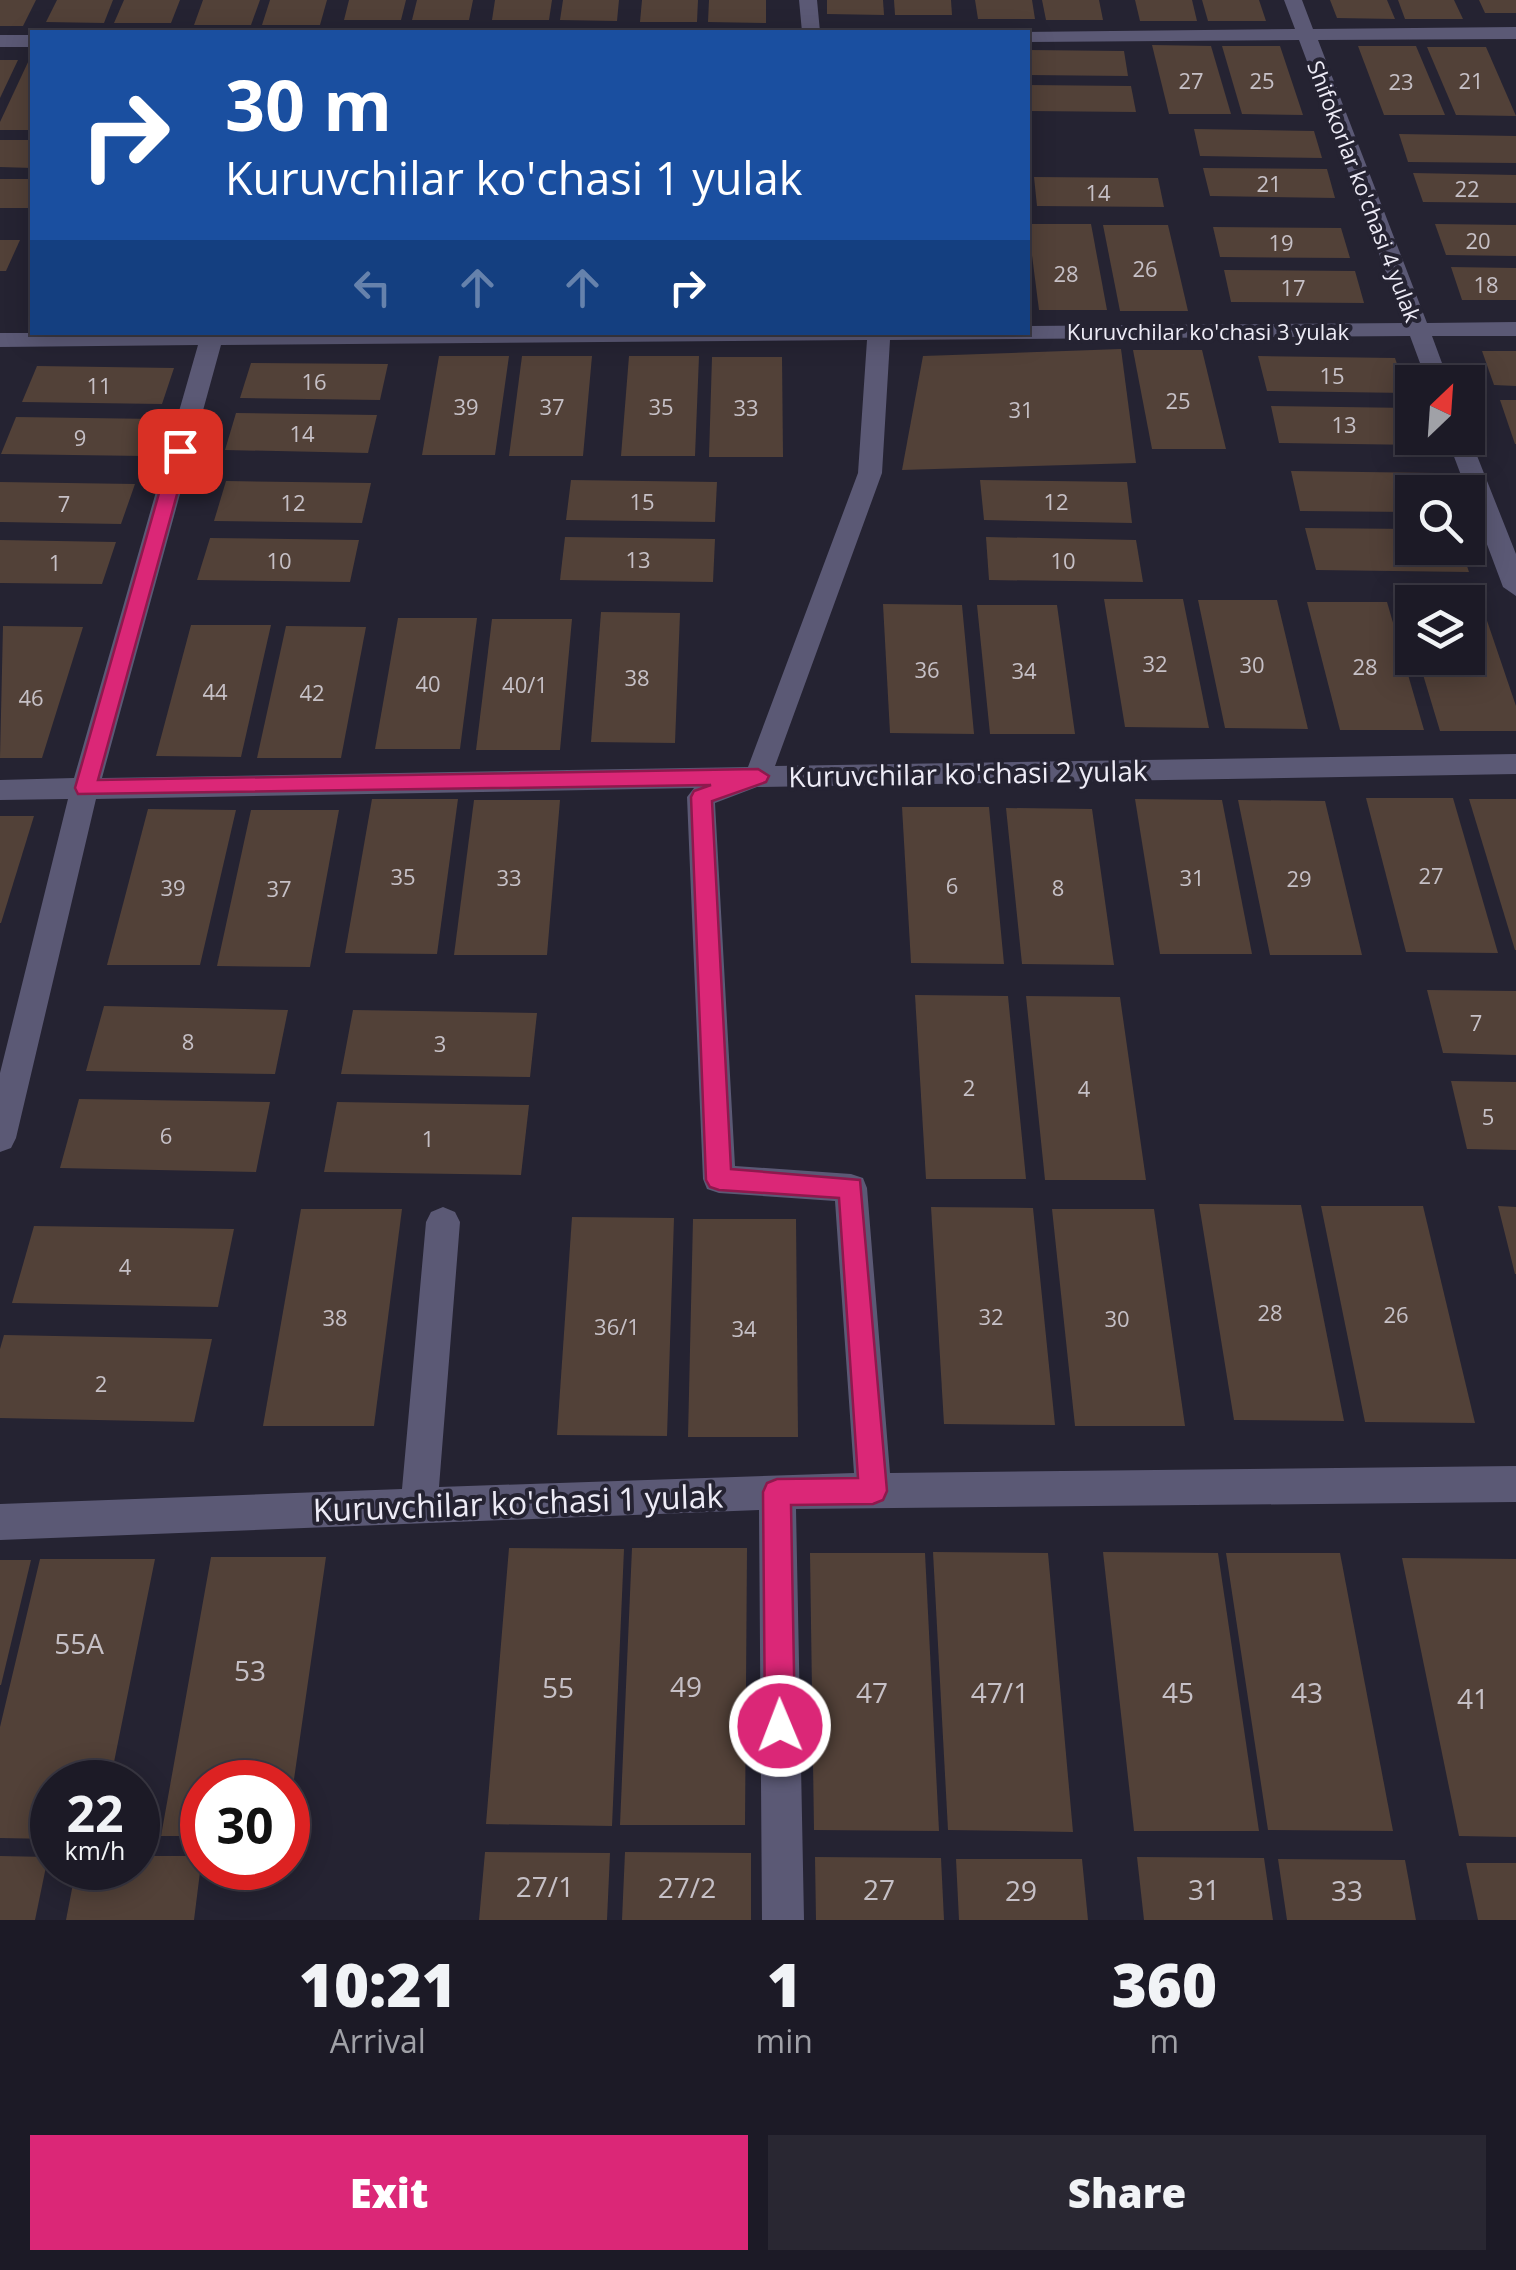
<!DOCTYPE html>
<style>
:root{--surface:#1c1a26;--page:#292732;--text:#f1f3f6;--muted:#a0a1a7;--line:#3a3843;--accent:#db2777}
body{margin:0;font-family:"Open Sans",sans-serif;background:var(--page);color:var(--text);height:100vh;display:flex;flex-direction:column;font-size:38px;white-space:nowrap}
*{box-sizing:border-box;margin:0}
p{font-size:32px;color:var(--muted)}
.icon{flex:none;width:55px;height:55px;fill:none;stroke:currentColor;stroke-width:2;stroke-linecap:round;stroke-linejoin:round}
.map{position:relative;height:1920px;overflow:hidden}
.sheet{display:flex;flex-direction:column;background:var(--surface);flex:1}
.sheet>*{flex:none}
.top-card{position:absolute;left:30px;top:30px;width:1000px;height:305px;border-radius:0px;box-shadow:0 5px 25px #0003,0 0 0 2px var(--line);background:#1a4fa0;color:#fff;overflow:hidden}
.needle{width:65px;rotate:25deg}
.controls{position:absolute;left:1395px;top:365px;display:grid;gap:20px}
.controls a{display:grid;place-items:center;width:90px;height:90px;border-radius:0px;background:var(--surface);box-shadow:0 5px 25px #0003,0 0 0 2px var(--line);font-size:50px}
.speed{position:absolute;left:30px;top:1760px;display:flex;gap:20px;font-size:50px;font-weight:700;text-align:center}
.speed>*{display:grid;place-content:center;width:130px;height:130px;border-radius:50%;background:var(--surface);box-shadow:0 5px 25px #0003,0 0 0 2px var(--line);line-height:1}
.speed small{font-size:25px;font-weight:400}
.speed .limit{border:15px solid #d22;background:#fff;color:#111}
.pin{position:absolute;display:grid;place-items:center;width:85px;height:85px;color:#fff;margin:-42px;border-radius:20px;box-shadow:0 5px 15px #0006}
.me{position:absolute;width:110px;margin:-55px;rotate:359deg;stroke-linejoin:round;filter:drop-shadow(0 0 8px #0008)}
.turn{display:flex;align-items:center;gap:35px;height:210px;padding:0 30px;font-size:45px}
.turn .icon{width:130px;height:130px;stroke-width:2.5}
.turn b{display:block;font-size:70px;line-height:85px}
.lanes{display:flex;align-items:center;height:95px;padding:0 30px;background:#0003;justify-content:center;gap:50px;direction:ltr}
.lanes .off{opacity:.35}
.eta{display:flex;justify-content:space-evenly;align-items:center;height:170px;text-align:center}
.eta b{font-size:60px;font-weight:800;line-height:70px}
.button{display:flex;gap:20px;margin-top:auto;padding:20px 30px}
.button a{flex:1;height:115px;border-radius:0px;background:var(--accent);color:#fff;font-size:40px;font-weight:800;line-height:115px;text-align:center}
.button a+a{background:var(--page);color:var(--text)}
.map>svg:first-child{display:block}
.building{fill:#524138}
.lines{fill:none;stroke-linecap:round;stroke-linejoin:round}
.minor{fill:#5b5975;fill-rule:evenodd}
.route{fill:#db2777;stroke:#8e194d;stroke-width:2.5}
.labels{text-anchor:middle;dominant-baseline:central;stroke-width:8;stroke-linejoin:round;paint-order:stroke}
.number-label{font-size:22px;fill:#c6c0c6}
.far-street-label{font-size:22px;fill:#edebf6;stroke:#252332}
.street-label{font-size:28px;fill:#edebf6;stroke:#252332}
.near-number-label{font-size:28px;fill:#c6c0c6}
.near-street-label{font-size:32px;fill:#edebf6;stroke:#252332}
</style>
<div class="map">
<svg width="1516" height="1920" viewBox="0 0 1516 1920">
<rect width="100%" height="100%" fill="#252332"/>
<g class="building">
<path d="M0,0H36L23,26H0Z"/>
<path d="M57,0H113L104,23L46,22Z"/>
<path d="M124,0H180L171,23H114Z"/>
<path d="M203,0H260L251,25H194Z"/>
<path d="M270,0H327L320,25H262Z"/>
<path d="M349,0H406L401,20H344Z"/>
<path d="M417,0H473L469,20H412Z"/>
<path d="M495,0H552L549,20H492Z"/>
<path d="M563,0H619L617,21L560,20Z"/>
<path d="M642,0H698L697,22H640Z"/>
<path d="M709,0H766V23L708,22Z"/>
<path d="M827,0H883L884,15L827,14Z"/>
<path d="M894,0H951L952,15H895Z"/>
<path d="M975,0H1032L1035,19H978Z"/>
<path d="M1042,0H1099L1103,20H1046Z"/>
<path d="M1135,0H1192L1197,21H1140Z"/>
<path d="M1202,0H1259L1266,21H1208Z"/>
<path d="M1330,0H1387L1395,19L1337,18Z"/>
<path d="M1398,0H1454L1463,19H1405Z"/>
<path d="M1479,0H1516V13H1485Z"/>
<path d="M1152,45L1211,46L1231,114H1169Z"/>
<path d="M1222,46H1280L1303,115L1242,114Z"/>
<path d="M1358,46H1416L1445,115H1384Z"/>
<path d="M1427,47H1486L1516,116L1456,115Z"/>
<path d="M1028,50L1124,51L1128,76L1028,75Z"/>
<path d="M0,60H18L0,98Z"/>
<path d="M29,60H32V130H0V122Z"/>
<path d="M1028,85L1131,86L1136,112L1028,111Z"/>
<path d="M1194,129L1314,131L1322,158L1200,156Z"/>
<path d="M1399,134L1516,136V163L1408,162Z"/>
<path d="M0,140H32V168L0,167Z"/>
<path d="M1203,168L1327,169L1335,198L1210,196Z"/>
<path d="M1413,173L1516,175V203L1423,202Z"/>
<path d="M1034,177L1158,178L1164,207L1037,206Z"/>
<rect x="0" y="179" width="32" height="29"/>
<path d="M1028,224H1091L1107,310H1039Z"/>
<path d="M1435,224L1516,225V256L1446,255Z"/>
<path d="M1103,225H1168L1188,311H1120Z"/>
<path d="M1213,227L1341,228L1350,258L1220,257Z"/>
<path d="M0,240H20L6,271H0Z"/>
<path d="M1451,267L1516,268V300H1462Z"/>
<path d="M1224,270L1355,271L1364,303L1231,302Z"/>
<path d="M1121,349L1136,463L902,470L923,356Z"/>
<path d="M1133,350H1202L1226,449H1152Z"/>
<path d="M1482,351H1516V386L1494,385Z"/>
<path d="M439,356H509L495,455H422Z"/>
<path d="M522,356H592L583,456H509Z"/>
<path d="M629,356H699L695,456H621Z"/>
<path d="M1258,356L1395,358L1407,393L1267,391Z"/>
<path d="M712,357H782L783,457H709Z"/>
<path d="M251,363L388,364L380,400L240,398Z"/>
<path d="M37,366L174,368L162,404L22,402Z"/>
<path d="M1500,400H1516V444H1515Z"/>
<path d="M1271,406L1412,408V438H1421L1423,445L1279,443Z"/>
<path d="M236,413L377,415L368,453L225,450Z"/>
<path d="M16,417L157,419L144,456L1,454Z"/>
<path d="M1291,471L1437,473L1443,492H1412V512L1300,511Z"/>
<path d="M571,480L717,482L715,522L566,520Z"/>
<path d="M980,480L1127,482L1132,523L984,520Z"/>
<path d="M226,481L371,483L362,523L214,521Z"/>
<path d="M0,482L135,484L121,524L0,522Z"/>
<path d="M1305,528L1412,529V548H1461L1469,572L1316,570Z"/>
<path d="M565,537L715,539L713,582L560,580Z"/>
<path d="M986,537L1136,540L1143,582L989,580Z"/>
<path d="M210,538L359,540L350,582L197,580Z"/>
<path d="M0,540L116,542L102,584L0,583Z"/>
<path d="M1104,599H1183L1209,728L1125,727Z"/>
<path d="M1198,600H1277L1308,729L1225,728Z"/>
<path d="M1307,602H1387L1424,730H1340Z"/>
<path d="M1468,602L1481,603L1516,706V731H1440L1418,658H1468Z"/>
<path d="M883,604L962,605L974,734L890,733Z"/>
<path d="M977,605H1057L1075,734H990Z"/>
<path d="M601,612L680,613L675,743L591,742Z"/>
<path d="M398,618H477L460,749H375Z"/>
<path d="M492,619H572L560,750H476Z"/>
<path d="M191,625H271L241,757L156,756Z"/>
<path d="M3,626L83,627L42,758H0Z"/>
<path d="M286,626L366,627L341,758H257Z"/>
<path d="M1366,798H1453L1498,953L1406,952Z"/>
<path d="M372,799H458L437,954L345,953Z"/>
<path d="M1135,799L1222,800L1252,954H1160Z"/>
<path d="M1469,799H1516V950H1515Z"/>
<path d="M474,800H560L547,955H454Z"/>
<path d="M1238,800L1325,801L1362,955H1270Z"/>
<path d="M902,807H989L1004,964L911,963Z"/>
<path d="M1006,808L1092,809L1114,965L1022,964Z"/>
<path d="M148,809L236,810L200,965H107Z"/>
<path d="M251,810H339L310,967L217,966Z"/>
<path d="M0,816H34L1,923H0Z"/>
<path d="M1427,990L1516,991V1055L1443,1053Z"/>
<path d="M915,995L1008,996L1026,1179H926Z"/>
<path d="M1026,996L1120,997L1146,1180H1045Z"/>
<path d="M104,1006L288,1010L275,1074L86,1071Z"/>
<path d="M353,1010L537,1013L530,1077L341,1074Z"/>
<path d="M1451,1081L1516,1082V1150L1467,1149Z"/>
<path d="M79,1099L270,1102L256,1172L60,1168Z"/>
<path d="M337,1102L529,1105L521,1175L324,1172Z"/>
<path d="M1199,1204L1301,1205L1344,1421L1234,1420Z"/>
<path d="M1321,1206H1423L1475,1423L1365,1422Z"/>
<path d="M1498,1206L1516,1207V1274H1515Z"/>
<path d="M931,1207L1033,1208L1055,1425L944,1424Z"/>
<path d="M301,1209H402L374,1426H263Z"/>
<path d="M1052,1209H1154L1185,1426H1075Z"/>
<path d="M572,1217L674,1218L667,1436L557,1435Z"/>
<path d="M693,1219H796L798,1437H688Z"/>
<path d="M34,1226L234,1229L218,1307L12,1303Z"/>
<path d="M4,1335L212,1339L194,1422L0,1418V1349Z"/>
<path d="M509,1548L624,1549L612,1826L486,1824Z"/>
<path d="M632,1548H747L745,1825H620Z"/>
<path d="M933,1552L1048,1553L1073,1832L948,1830Z"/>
<path d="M1103,1552L1218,1553L1259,1831H1134Z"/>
<path d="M810,1553H925L939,1831L814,1830Z"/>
<path d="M1226,1553H1340L1393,1831L1268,1830Z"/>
<path d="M211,1557H326L290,1807L288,1782H202V1836H161Z"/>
<path d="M1402,1558L1516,1559V1837L1459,1836Z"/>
<path d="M40,1559H155L110,1782H52V1839L0,1838V1727Z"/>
<path d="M0,1560H31L1,1685H0Z"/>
<path d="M485,1852L610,1853L607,1920H479Z"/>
<path d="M625,1852L751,1853V1920H622Z"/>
<path d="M0,1856L48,1857L35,1920H0Z"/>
<path d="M138,1856H202L194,1920H66L76,1868H138Z"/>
<path d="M815,1857L941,1858L944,1920H816Z"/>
<path d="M1137,1857L1264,1858L1273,1920H1144Z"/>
<path d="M956,1859H1082L1088,1920H959Z"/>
<path d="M1278,1859L1405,1860L1416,1920H1287Z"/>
<path d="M1466,1863H1516V1920H1478Z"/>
</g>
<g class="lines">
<g class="minor">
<path d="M799,0H817L820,32H802Z"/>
<path d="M1284,0H1302L1313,29L1516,27V39L1318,40L1427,323L1516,322V336H1432L1449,382H1427L1410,336L890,340L882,473L775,766L1516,754V774L757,787L715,803L735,1166L851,1174L863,1178L867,1188L890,1473L1516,1466V1502L796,1509L804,1920H762L759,1510L0,1540V1504L402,1489L426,1222L431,1212L443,1207L455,1212L460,1222L439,1487L854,1473L835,1201L719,1193L707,1189L703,1179L687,797L694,788L96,799L16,1138L11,1148L0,1152V1073L68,799L0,800V780L74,778L198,345L0,347V333L1028,332V326L1405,323L1299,40L1028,42V32H1021L1295,29ZM867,340L858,473L748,767L102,778L221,345Z"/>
<rect x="0" y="35" width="32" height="12"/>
<path d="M1468,433L1516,554V596L1503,587L1447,438H1468Z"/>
</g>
</g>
<path class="route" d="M180,445L189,451L98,780L758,769L769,776L766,782L712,801L731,1169L860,1180L887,1491L883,1500L873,1504L791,1505L795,1726L791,1736L780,1740L770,1736L765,1726L763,1492L767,1483L777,1479L858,1478L839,1198L719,1190L710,1187L706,1180L691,797L694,791L711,785L78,794L75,788L171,451Z"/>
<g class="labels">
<g class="number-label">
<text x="1191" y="80">27</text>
<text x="1262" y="80">25</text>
<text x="1471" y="80">21</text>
<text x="1401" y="81">23</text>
<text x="1269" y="183">21</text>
<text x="1467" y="188">22</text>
<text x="1098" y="192">14</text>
<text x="1478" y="240">20</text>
<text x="1281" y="242">19</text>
<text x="1145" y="268">26</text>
<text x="1066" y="273">28</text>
<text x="1486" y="284">18</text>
<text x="1293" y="287">17</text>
<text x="1332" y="375">15</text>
<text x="314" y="381">16</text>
<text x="99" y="385">11</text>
<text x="1178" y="400">25</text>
<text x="466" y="406">39</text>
<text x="552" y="406">37</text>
<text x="661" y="406">35</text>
<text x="746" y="407">33</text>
<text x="1021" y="409">31</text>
<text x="1344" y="424">13</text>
<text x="302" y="433">14</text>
<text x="80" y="437">9</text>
<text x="642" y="501">15</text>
<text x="1056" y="501">12</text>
<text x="293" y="502">12</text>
<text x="64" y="503">7</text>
<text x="638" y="559">13</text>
<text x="279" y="560">10</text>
<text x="1063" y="560">10</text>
<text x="55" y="562">1</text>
<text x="1155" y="663">32</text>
<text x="1252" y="664">30</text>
<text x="1365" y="666">28</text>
<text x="927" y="669">36</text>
<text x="1024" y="670">34</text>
<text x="637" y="677">38</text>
<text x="428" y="683">40</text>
<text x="525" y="684">40/1</text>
<text x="215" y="691">44</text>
<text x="312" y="692">42</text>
<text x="31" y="697">46</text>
<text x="1431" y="875">27</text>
<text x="403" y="876">35</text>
<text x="509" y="877">33</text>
<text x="1192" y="877">31</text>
<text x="1299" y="878">29</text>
<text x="952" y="885">6</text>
<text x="173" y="887">39</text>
<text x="1058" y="887">8</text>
<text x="279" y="888">37</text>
<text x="1476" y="1022">7</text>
<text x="188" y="1041">8</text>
<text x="440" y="1043">3</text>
<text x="969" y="1087">2</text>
<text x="1084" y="1088">4</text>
<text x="1488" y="1116">5</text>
<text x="166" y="1135">6</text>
<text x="428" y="1138">1</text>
<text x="125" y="1266">4</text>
<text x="1270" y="1312">28</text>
<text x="1396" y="1314">26</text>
<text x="991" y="1316">32</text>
<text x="335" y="1317">38</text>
<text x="1117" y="1318">30</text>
<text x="617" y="1326">36/1</text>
<text x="744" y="1328">34</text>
<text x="101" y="1383">2</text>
</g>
<g class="far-street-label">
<text transform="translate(1365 191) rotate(69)">Shifokorlar ko'chasi 4 yulak</text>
<text x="1208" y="331">Kuruvchilar ko'chasi 3 yulak</text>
</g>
<g class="street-label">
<text transform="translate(968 773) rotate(-1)">Kuruvchilar ko'chasi 2 yulak</text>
</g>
<g class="near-number-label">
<text x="79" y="1643">55A</text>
<text x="250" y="1670">53</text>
<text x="686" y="1686">49</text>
<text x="558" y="1687">55</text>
<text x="872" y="1692">47</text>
<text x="1000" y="1692">47/1</text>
<text x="1178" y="1692">45</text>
<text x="1307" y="1692">43</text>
<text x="1473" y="1698">41</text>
<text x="545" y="1886">27/1</text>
<text x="687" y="1887">27/2</text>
<text x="879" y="1889">27</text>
<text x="1204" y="1889">31</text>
<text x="1021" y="1890">29</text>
<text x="1347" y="1890">33</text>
</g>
<g class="near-street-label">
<text transform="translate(518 1502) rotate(-2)">Kuruvchilar ko'chasi 1 yulak</text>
</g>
</g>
</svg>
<div class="controls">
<a><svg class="needle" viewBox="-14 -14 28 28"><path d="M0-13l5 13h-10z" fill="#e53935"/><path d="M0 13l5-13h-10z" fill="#a0a1a7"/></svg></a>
<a><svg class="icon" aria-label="search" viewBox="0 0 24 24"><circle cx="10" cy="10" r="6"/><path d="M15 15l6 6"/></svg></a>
<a><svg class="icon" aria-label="layers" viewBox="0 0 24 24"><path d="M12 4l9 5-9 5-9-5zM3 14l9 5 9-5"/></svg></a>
</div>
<div class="speed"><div>22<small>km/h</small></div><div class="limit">30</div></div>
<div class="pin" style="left:180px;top:451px;background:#d93025"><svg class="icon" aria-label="arrive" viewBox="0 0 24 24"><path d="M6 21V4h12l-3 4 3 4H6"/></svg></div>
<svg class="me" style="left:780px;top:1726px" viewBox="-20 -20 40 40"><circle r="17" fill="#db2777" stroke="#fff" stroke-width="3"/><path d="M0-11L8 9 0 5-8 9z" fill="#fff"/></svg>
<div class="top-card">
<div class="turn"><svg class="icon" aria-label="right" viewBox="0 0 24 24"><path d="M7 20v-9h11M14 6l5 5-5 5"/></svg><div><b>30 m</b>Kuruvchilar ko'chasi 1 yulak</div></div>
<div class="lanes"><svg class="icon off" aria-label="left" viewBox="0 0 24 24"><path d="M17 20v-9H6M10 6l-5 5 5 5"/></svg><svg class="icon off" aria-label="ahead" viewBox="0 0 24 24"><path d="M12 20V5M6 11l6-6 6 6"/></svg><svg class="icon off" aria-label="ahead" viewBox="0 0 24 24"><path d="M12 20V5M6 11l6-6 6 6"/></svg><svg class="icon" aria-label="right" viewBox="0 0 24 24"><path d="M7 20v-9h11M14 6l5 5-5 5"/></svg></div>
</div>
</div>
<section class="sheet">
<div class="eta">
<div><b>10:21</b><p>Arrival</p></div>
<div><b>1</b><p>min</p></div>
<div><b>360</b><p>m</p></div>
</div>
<div class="button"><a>Exit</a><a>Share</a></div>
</section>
